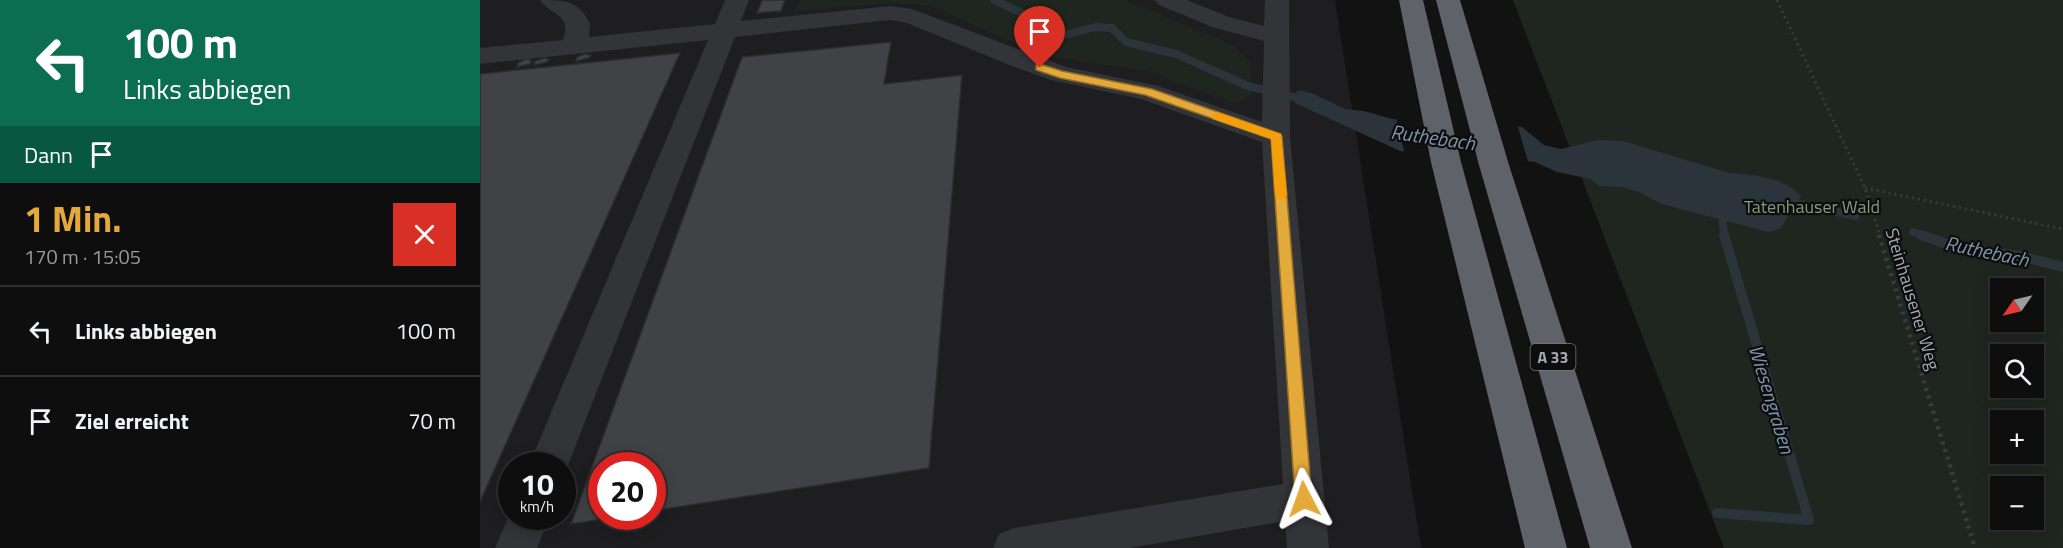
<!DOCTYPE html>
<html lang="de">
<meta charset="utf-8">
<style>
:root{--surface:#0e0e0e;--page:#171717;--text:#f1f3f6;--muted:#9b9c9e;--line:#2e2e2e;--accent:#e3a93a}
body{margin:0;font-family:"Titillium Web",sans-serif;background:var(--page);color:var(--text);height:100vh;display:flex;flex-direction:column;font-size:22px;white-space:nowrap}
*{box-sizing:border-box;margin:0}
p{font-size:20px;color:var(--muted)}
.icon{flex:none;width:33px;height:33px;fill:none;stroke:currentColor;stroke-width:2;stroke-linecap:round;stroke-linejoin:round}
.map{position:relative;flex:1;overflow:hidden}
.panel{display:flex;flex-direction:column;background:var(--surface);width:480px}
.panel>*{flex:none}
.guide{background:#0b6e4f;color:#fff;overflow:hidden}
.needle{width:39px;rotate:236deg}
.fabs{position:absolute;left:1510px;top:278px;display:grid;gap:12px}
.fabs a{display:grid;place-items:center;width:54px;height:54px;border-radius:0px;background:var(--surface);box-shadow:0 3px 15px #0003,0 0 0 2px var(--line);font-size:30px}
.speed{position:absolute;left:18px;top:452px;display:flex;gap:12px;font-size:30px;font-weight:700;text-align:center}
.speed>*{display:grid;place-content:center;width:78px;height:78px;border-radius:50%;background:var(--surface);box-shadow:0 3px 15px #0003,0 0 0 2px var(--line);line-height:1}
.speed small{font-size:15px;font-weight:400}
.speed .limit{border:9px solid #d22;background:#fff;color:#111}
.pin{position:absolute;display:grid;place-items:center;width:51px;height:51px;color:#fff;margin:-62px -26px;border-radius:50% 50% 50% 0;rotate:-45deg;box-shadow:0 0 6px #0007}
.pin .icon{rotate:45deg}
.me{position:absolute;width:66px;margin:-33px;rotate:356deg;stroke-linejoin:round;filter:drop-shadow(0 0 4px #0008)}
.turn{display:flex;align-items:center;gap:21px;height:126px;padding:0 24px;font-size:27px}
.turn .icon{width:78px;height:78px;stroke-width:2.5}
.turn b{display:block;font-size:42px;line-height:51px}
.then{display:flex;align-items:center;height:57px;padding:0 24px;background:#0003;gap:12px;font-size:22px}
.round{display:grid;place-items:center;flex:none;width:63px;height:63px;border-radius:0px;background:var(--page)}
.overview{display:flex;align-items:center;justify-content:space-between;height:102px;padding:0 24px}
h1{font-size:36px;font-weight:700;line-height:45px;color:var(--accent)}
ul{padding:0;list-style:none}
li{display:flex;align-items:center;gap:18px;height:90px;padding:0 24px;border-top:2px solid var(--line)}
li div{flex:1}
li b{display:block;font-size:22px}
li em{font-style:normal}
main{display:flex;flex:1;min-height:0}
.map>svg:first-child{display:block}
.built{fill:#1e1e20;fill-rule:evenodd}
.green{fill:#1f261f;fill-rule:evenodd}
.water{fill:#2c343b}
.pier{fill:#121213}
.lines{fill:none;stroke-linecap:round;stroke-linejoin:round}
.stream-far1{stroke:#2c343b;stroke-width:8}
.stream{stroke:#2c343b;stroke-width:10}
.building{fill:#414246;stroke:#2c2c2f;stroke-width:1.5}
.path-far1{stroke:#393b3f;stroke-width:3;stroke-dasharray:2 4;stroke-linecap:butt}
.path{stroke:#393b3f;stroke-width:4.5;stroke-dasharray:3 5;stroke-linecap:butt}
.minor{fill:#333438;fill-rule:evenodd}
.highway{fill:#606269;fill-rule:evenodd}
.route{fill:#e3a93a;stroke:#946e26;stroke-width:1.5}
.slow{fill:#f59e0b}
.labels{text-anchor:middle;dominant-baseline:central;stroke-width:4.5;stroke-linejoin:round;paint-order:stroke}
.shield{fill:#0d0d0e;stroke:#777a82;stroke-width:1.5}
.shield-label{font-size:16px;font-weight:bold;fill:#a4a9b3}
.park-label{font-size:18px;fill:#7d9d7e;stroke:#0d0d0e}
.street-label{font-size:18px;fill:#a4a9b3;stroke:#0d0d0e}
.water-label{font-size:20px;font-style:italic;fill:#7d96ac;stroke:#0d0d0e}
</style>
<main>
<section class="panel">
<div class="guide">
<div class="turn"><svg class="icon" aria-label="left" viewBox="0 0 24 24"><path d="M17 20v-9H6M10 6l-5 5 5 5"/></svg><div><b>100 m</b>Links abbiegen</div></div>
<div class="then">Dann<svg class="icon" aria-label="arrive" viewBox="0 0 24 24"><path d="M6 21V4h12l-3 4 3 4H6"/></svg></div>
</div>
<div class="overview"><div><h1>1 Min.</h1><p>170 m · 15:05</p></div><a class="round" style="background:#d93025;color:#fff"><svg class="icon" aria-label="close" viewBox="0 0 24 24"><path d="M6 6l12 12M18 6L6 18"/></svg></a></div>
<ul>
<li><svg class="icon" aria-label="left" viewBox="0 0 24 24"><path d="M17 20v-9H6M10 6l-5 5 5 5"/></svg><div><b>Links abbiegen</b></div><em>100 m</em></li>
<li><svg class="icon" aria-label="arrive" viewBox="0 0 24 24"><path d="M6 21V4h12l-3 4 3 4H6"/></svg><div><b>Ziel erreicht</b></div><em>70 m</em></li>
</ul>
</section>
<div class="map">
<svg width="1583" height="548" viewBox="0 0 1583 548">
<rect width="100%" height="100%" fill="#121213"/>
<path class="built" d="M0,0H855L941,548H0ZM32,465H82V516H32ZM122,465H172V516H122Z"/>
<g class="green">
<path d="M319,0H645L753,45L770,62L772,95L758,103L749,102L667,71L565,56L451,6C408,0 358,7 314,12Z"/>
<path d="M1033,0H1583V548H1244ZM1521,288H1554V321H1521ZM1521,354H1554V387H1521ZM1521,420H1554V453H1521ZM1521,486H1554V519H1521Z"/>
</g>
<path class="water" d="M820,90L834,94L865,109L884,111L912,119L1042,127L1064,145L1081,149L1118,140L1143,141L1249,173L1273,175L1296,180L1314,189L1321,196L1300,229L1288,232L1182,204L1159,192L1141,187L1119,186L1111,179L1077,172L1055,162L920,151L815,103L811,95Z"/>
<path class="pier" d="M916,117L1037,124L1049,165L925,155Z"/>
<g class="lines">
<g class="stream-far1">
<path d="M514,0L553,18L576,34L585,35L615,27L632,28L646,42L696,54L768,86L822,99"/>
<path d="M1306,201L1376,216"/>
<path d="M1242,210L1244,236"/>
<path d="M1433,232L1445,236"/>
</g>
<g class="stream">
<path d="M1441,235L1478,248L1540,256L1583,267"/>
<path d="M1237,513L1329,520L1244,235"/>
</g>
</g>
<g class="building">
<path d="M282,0H305L301,11L277,13Z"/>
<path d="M411,42L404,84L482,75L449,468L172,511V465H122V516H143L91,524L262,57Z"/>
<path d="M200,53L0,502V74Z"/>
<path d="M105,54L111,55L109,58L96,61L97,57Z"/>
<path d="M64,58L69,59L67,62L54,65L55,61Z"/>
<path d="M46,59L52,61L50,64L37,67L38,63Z"/>
</g>
<g class="lines">
<g class="path-far1">
<path d="M1297,0L1385,188L1400,236"/>
<path d="M1385,188L1583,229"/>
</g>
<path class="path" d="M1399,235L1495,548"/>
<g class="minor">
<path d="M60,0C84,0 99,0 110,24L109,37L235,24L245,0H269L261,21L410,6L432,9L586,67L678,86L782,122L784,41L732,27L679,5L675,0H707L749,17L784,26L785,0H809L810,137L849,548H807L805,521L650,548H513L519,534L534,528L803,484L782,142L661,99L571,80L532,66L427,23L410,20L255,37L83,478L82,465H49L228,40L0,64V48L83,40C92,13 72,17 60,0Z"/>
<path d="M32,509V516H70L57,548H15Z"/>
</g>
<g class="highway">
<path d="M919,0H943L981,162L1087,548H1045L951,162Z"/>
<path d="M956,0H980L1029,165L1152,548H1110L999,165Z"/>
</g>
</g>
<path class="route" d="M560,64L582,71L672,89L801,134L802,137L832,499L830,504L824,506L818,504L815,499L791,139L665,95L580,78L556,70V65Z"/>
<path class="slow" d="M737,112L801,134L807,195L805,198L801,200L795,195L791,139L733,119L731,116Z"/>
<g class="labels">
<rect class="shield" x="1050.5" y="344" width="45" height="26" rx="4.5"/>
<g class="shield-label">
<text x="1073" y="357">A 33</text>
</g>
<g class="park-label">
<text x="1332" y="206">Tatenhauser Wald</text>
</g>
<g class="street-label">
<text transform="translate(1433 299) rotate(73)">Steinhausener Weg</text>
</g>
<g class="water-label">
<text transform="translate(953 137) rotate(8)">Ruthebach</text>
<text transform="translate(1507 251) rotate(12)">Ruthebach</text>
<text transform="translate(1292 399) rotate(73)">Wiesengraben</text>
</g>
</g>
</svg>
<div class="fabs">
<a><svg class="needle" viewBox="-14 -14 28 28"><path d="M0-13l5 13h-10z" fill="#e53935"/><path d="M0 13l5-13h-10z" fill="#9b9c9e"/></svg></a>
<a><svg class="icon" aria-label="search" viewBox="0 0 24 24"><circle cx="10" cy="10" r="6"/><path d="M15 15l6 6"/></svg></a>
<a>+</a>
<a>−</a>
</div>
<div class="speed"><div>10<small>km/h</small></div><div class="limit">20</div></div>
<div class="pin" style="left:560px;top:68px;background:#d93025"><svg class="icon" aria-label="arrive" viewBox="0 0 24 24"><path d="M6 21V4h12l-3 4 3 4H6"/></svg></div>
<svg class="me" style="left:824px;top:499px" viewBox="-20 -20 40 40"><path d="M0-17L14 15 0 8-14 15z" fill="#e3a93a" stroke="#fff" stroke-width="4"/></svg>
</div>
</main>
